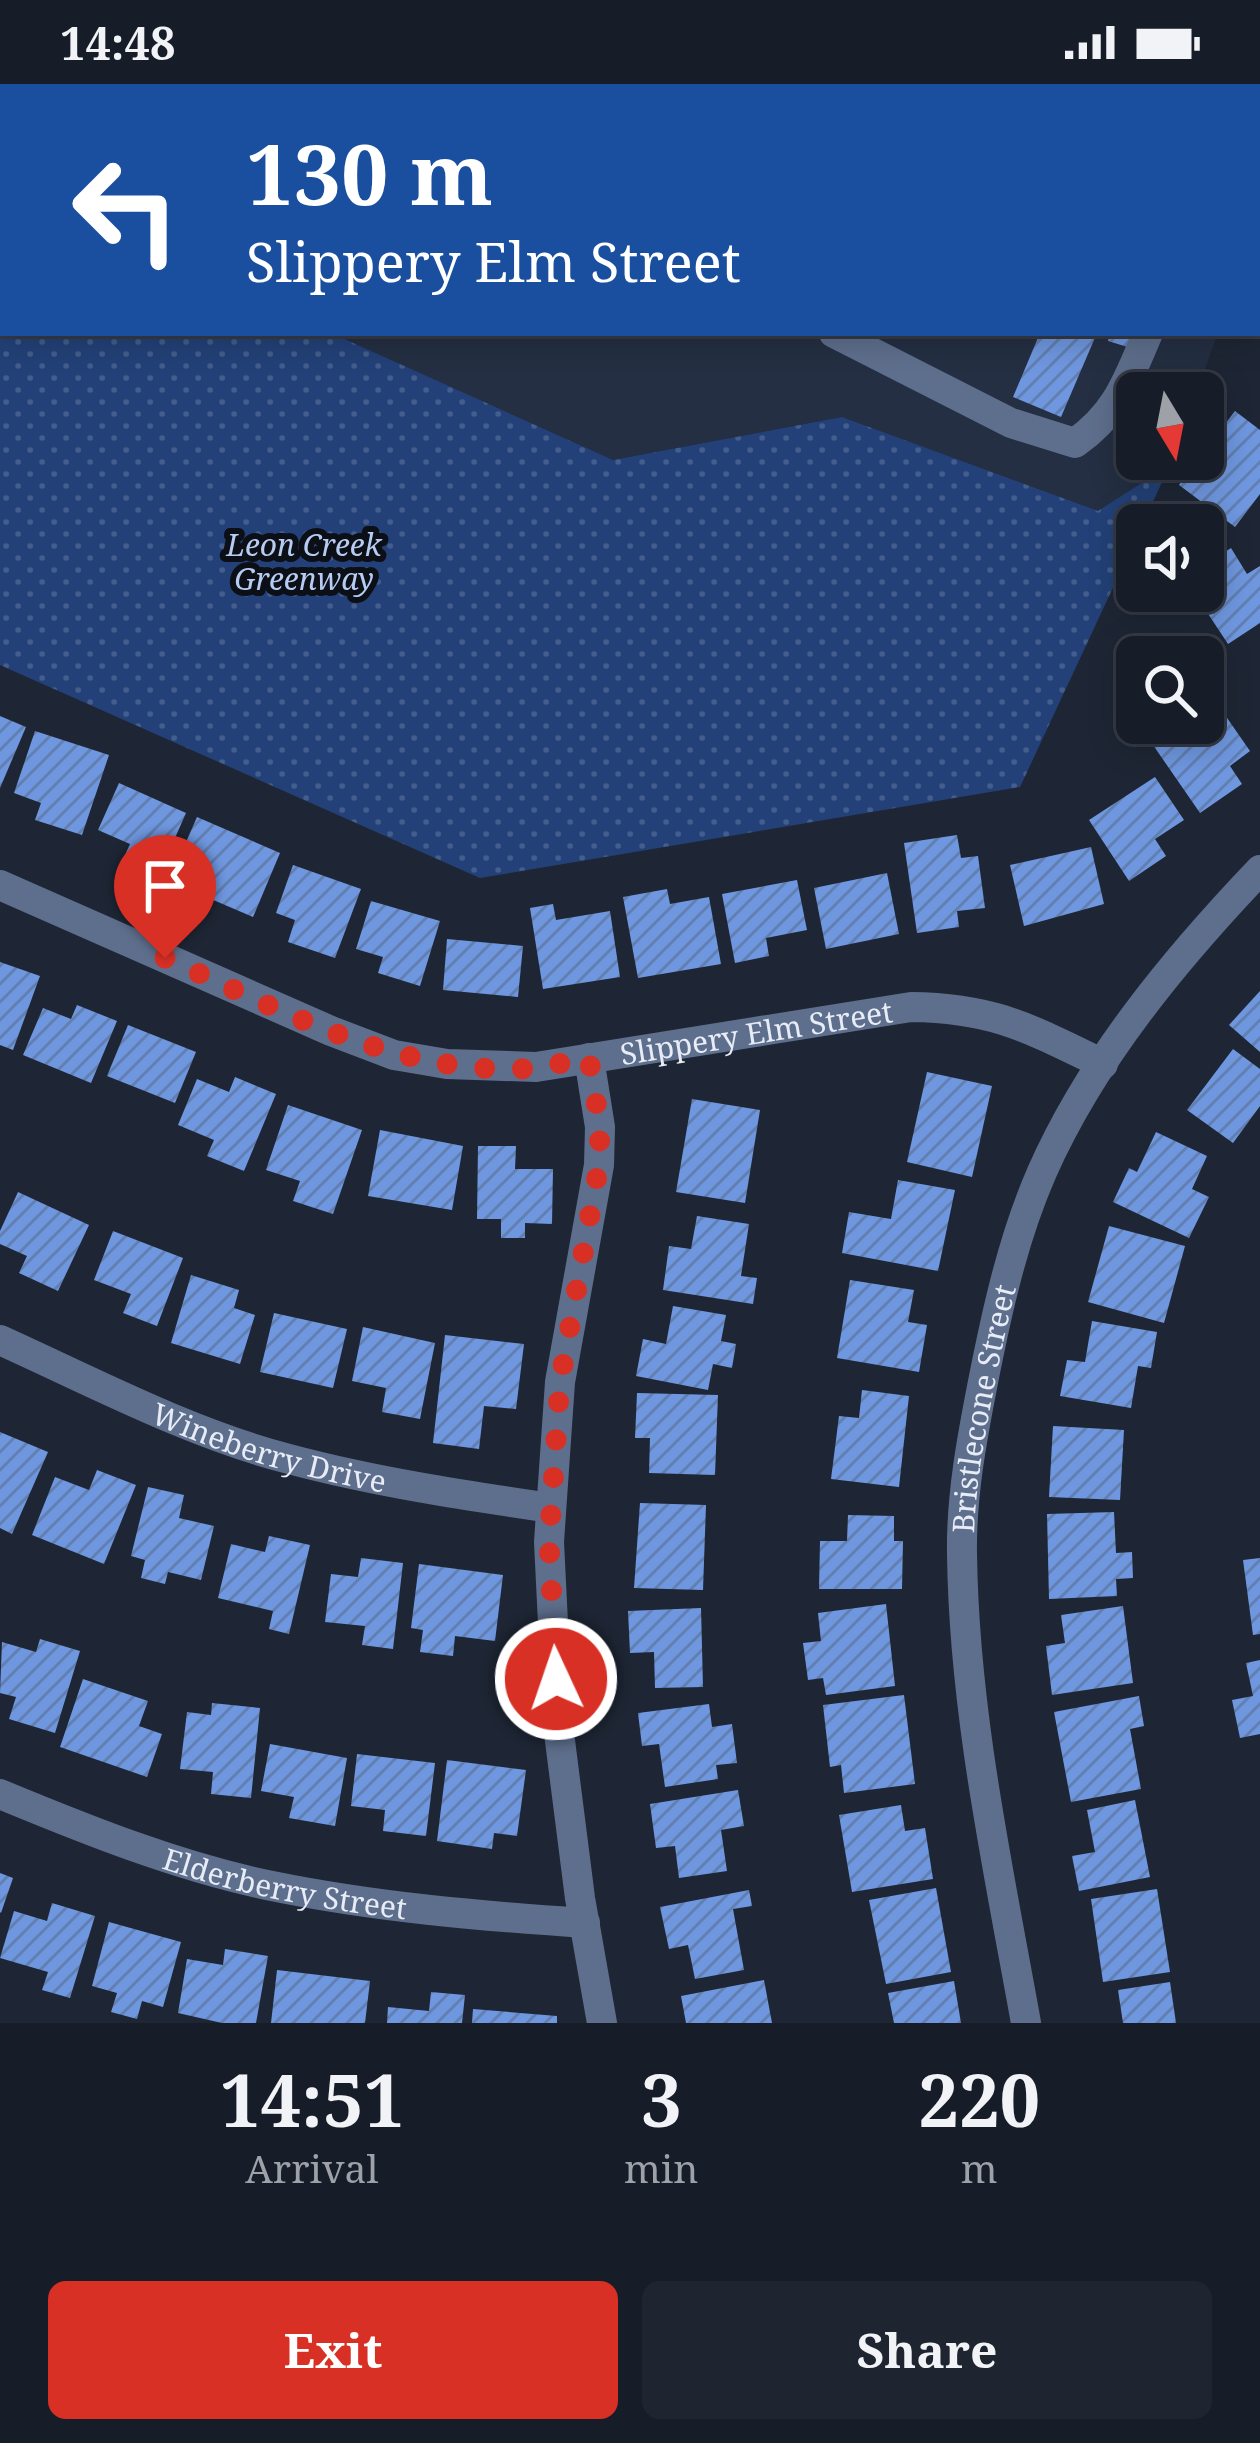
<!DOCTYPE html>
<style>
:root{--surface:#161c28;--page:#1f2530;--text:#f1f3f6;--muted:#9ea1a8;--line:#353a45;--accent:#d93025}
body{margin:0;font-family:"Noto Serif",serif;background:var(--page);color:var(--text);height:100vh;display:flex;flex-direction:column;font-size:45px;white-space:nowrap}
*{box-sizing:border-box;margin:0}
p{font-size:39px;color:var(--muted)}
.icon{flex:none;width:66px;height:66px;fill:none;stroke:currentColor;stroke-width:2;stroke-linecap:round;stroke-linejoin:round}
.map{position:relative;height:1939px;overflow:hidden}
.drawer{display:flex;flex-direction:column;background:var(--surface);flex:1}
.drawer>*{flex:none}
.top-card{position:absolute;left:0px;top:0px;width:1260px;height:252px;box-shadow:0 6px 30px #0003,0 0 0 3px var(--line);background:#1a4fa0;color:#fff;overflow:hidden}
.needle{width:78px;rotate:170deg}
.fabs{position:absolute;left:1116px;top:288px;display:grid;gap:24px}
.fabs a{display:grid;place-items:center;width:108px;height:108px;border-radius:18px;background:var(--surface);box-shadow:0 6px 30px #0003,0 0 0 3px var(--line);font-size:60px}
.pin{position:absolute;display:grid;place-items:center;width:102px;height:102px;color:#fff;margin:-123px -51px;border-radius:50% 50% 50% 0;rotate:-45deg;box-shadow:0 0 12px #0007}
.pin .icon{rotate:45deg}
.me{position:absolute;width:132px;margin:-66px;rotate:357deg;stroke-linejoin:round;filter:drop-shadow(0 0 9px #0008)}
.turn{display:flex;align-items:center;gap:42px;height:252px;padding:0 48px;font-size:54px}
.turn .icon{width:156px;height:156px;stroke-width:2.5}
.turn b{display:block;font-size:84px;line-height:102px}
.eta{display:flex;justify-content:space-evenly;align-items:center;height:204px;text-align:center}
.eta b{font-size:72px;font-weight:700;line-height:84px}
.action{display:flex;gap:24px;margin-top:auto;padding:24px 48px}
.action a{flex:1;height:138px;border-radius:18px;background:var(--accent);color:#fff;font-size:48px;font-weight:700;line-height:138px;text-align:center}
.action a+a{background:var(--page);color:var(--text)}
.status{display:flex;justify-content:space-between;align-items:center;height:84px;padding:0 60px;background:var(--surface);direction:ltr}
.status svg{height:33px;fill:currentColor}
.map>svg:first-child{display:block}
.built{fill:#242f43}
.park{fill:url(#park-dots)}
.building{fill:url(#building-hatch)}
.lines{fill:none;stroke-linecap:round;stroke-linejoin:round}
.minor{stroke:#5e6f8d;stroke-width:30}
.route{stroke:#d93025;stroke-width:21;stroke-dasharray:0 37.8}
.labels{text-anchor:middle;dominant-baseline:central;stroke-width:12;stroke-linejoin:round;paint-order:stroke}
.park-label{font-size:30px;font-style:italic;fill:#b6ccf2;stroke:#0c0f16}
.street-label{font-size:30px;fill:#e7ecf6;stroke:#0c0f16}
</style>
<div class="status"><b>14:48</b><svg viewBox="0 0 49 12"><path d="M0 12V9h3v3zM5 12V6h3v6zM10 12V3h3v9zM15 12V0h3v12zM26 1h20v11H26zM47 4h2v5h-2z"/></svg></div>
<div class="map">
<svg width="1260" height="1939" viewBox="0 0 1260 1939">
<defs>
<pattern id="park-dots" width="8" height="8" patternUnits="userSpaceOnUse" patternTransform="scale(3)"><rect width="8" height="8" fill="#234178"/><path d="M2 2h.1M6 6h.1" fill="none" stroke="#435d8c" stroke-width="1.8" stroke-linecap="round"/></pattern>
<pattern id="building-hatch" width="6" height="6" patternUnits="userSpaceOnUse" patternTransform="scale(3)"><rect width="6" height="6" fill="#6f97df"/><path d="M-1 1l2-2M0 6l6-6M5 7l2-2" fill="none" stroke="#627fb2"/></pattern>
</defs>
<rect width="100%" height="100%" fill="#1e2635"/>
<g class="built">
<path d="M0,0H1260V135L1257,143V3H3V102Z"/>
<path d="M331,249H1218L1196,309H1137V375H1172L1170,381L1098,428L842,333L613,376Z"/>
</g>
<path class="park" d="M0,101L3,249H331L613,376L842,333L1098,427L1170,381L1142,441H1137V452L1020,703L480,794L0,581Z"/>
<g class="building">
<path d="M1040,249H1097L1061,333L1013,313Z"/>
<path d="M1110,249H1138L1134,265L1108,257Z"/>
<path d="M1235,327L1260,346V410L1235,443L1179,401L1198,375H1203V369Z"/>
<path d="M1231,464L1247,490L1260,482V539L1228,560L1193,507H1203V482Z"/>
<path d="M1216,618L1250,667L1230,682L1242,700L1200,729L1153,661L1186,639H1203V627Z"/>
<path d="M0,632L26,643L0,704Z"/>
<path d="M35,647L109,671L82,751L35,736L41,719L14,709Z"/>
<path d="M1155,693L1184,736L1155,755L1166,772L1129,797L1089,736Z"/>
<path d="M119,699L186,729L156,797L121,780L130,760L98,746Z"/>
<path d="M197,733L280,769L253,833L169,797Z"/>
<path d="M957,751L961,774L978,772L985,824L957,827L959,843L917,849L904,759Z"/>
<path d="M1091,763L1104,820L1024,842L1010,781Z"/>
<path d="M293,781L361,805L335,874L288,858L295,836L276,829Z"/>
<path d="M887,789L899,850L826,865L814,804Z"/>
<path d="M797,796L807,846L766,854L769,872L735,879L722,810Z"/>
<path d="M667,805L670,820L709,813L721,880L638,894L623,813Z"/>
<path d="M371,817L440,837L420,902L378,889L383,873L356,865Z"/>
<path d="M553,820L556,836L610,827L620,893L543,905L530,824Z"/>
<path d="M447,855L523,862L518,913L443,906Z"/>
<path d="M0,878L40,892L13,966L0,961Z"/>
<path d="M1260,907V968L1229,941Z"/>
<path d="M77,921L117,937L91,999L23,971L43,924L71,935Z"/>
<path d="M128,941L196,968L175,1019L107,992Z"/>
<path d="M1233,965L1260,985V1022L1233,1059L1187,1026Z"/>
<path d="M927,988L992,1002L972,1093L907,1078Z"/>
<path d="M235,993L276,1010L244,1087L207,1072L214,1056L178,1041L197,995L229,1008Z"/>
<path d="M692,1015L760,1026L745,1119L676,1108Z"/>
<path d="M288,1021L362,1046L333,1130L293,1117L300,1097L266,1086Z"/>
<path d="M380,1046L463,1062L452,1126L368,1112Z"/>
<path d="M1156,1048L1207,1072L1192,1105L1209,1113L1189,1154L1113,1118L1129,1084L1137,1088Z"/>
<path d="M478,1062H516L515,1085H553L552,1140L525,1139V1154H501V1135H477Z"/>
<path d="M898,1096L955,1106L938,1187L842,1169L849,1128L891,1135Z"/>
<path d="M18,1108L89,1141L58,1207L19,1189L27,1172L0,1160V1147Z"/>
<path d="M697,1132L749,1140L741,1192L757,1194L753,1220L663,1206L669,1162L691,1165Z"/>
<path d="M1109,1142L1185,1162L1164,1239L1088,1218Z"/>
<path d="M113,1147L183,1174L157,1242L123,1229L131,1210L94,1196Z"/>
<path d="M191,1191L239,1206L234,1224L255,1231L240,1280L171,1259Z"/>
<path d="M850,1196L914,1206L908,1238L927,1241L919,1288L837,1274Z"/>
<path d="M673,1222L726,1231L721,1257L736,1260L732,1284L713,1280L708,1306L636,1292L643,1255L666,1260Z"/>
<path d="M274,1229L347,1245L333,1304L260,1288Z"/>
<path d="M1092,1237L1157,1248L1151,1284L1138,1282L1131,1324L1060,1312L1067,1276L1085,1278Z"/>
<path d="M363,1243L435,1259L420,1335L382,1328L386,1304L352,1297Z"/>
<path d="M445,1251L524,1260L516,1325L484,1322L479,1365L433,1359Z"/>
<path d="M862,1306L909,1312L899,1403L831,1395L839,1332L859,1334Z"/>
<path d="M637,1309L718,1311L715,1391L649,1389L650,1354H635Z"/>
<path d="M1053,1342L1124,1346L1120,1416L1049,1413Z"/>
<path d="M0,1348L48,1368L12,1450L0,1444Z"/>
<path d="M97,1386L136,1401L104,1480L32,1451L55,1393L89,1406Z"/>
<path d="M148,1403L184,1411L179,1434L214,1442L201,1496L168,1488L165,1500L141,1494L145,1476L131,1472Z"/>
<path d="M640,1419L706,1421L703,1506L634,1504Z"/>
<path d="M1114,1428L1116,1469L1132,1468L1133,1494L1116,1495L1117,1512L1049,1515L1047,1430Z"/>
<path d="M848,1431L894,1432V1457H903L902,1505H819L820,1457H847Z"/>
<path d="M269,1452L310,1461L289,1550L269,1545L273,1527L218,1514L231,1460L265,1468Z"/>
<path d="M361,1474L403,1479L393,1565L362,1561L365,1542L325,1538L331,1490L358,1493Z"/>
<path d="M1260,1474V1550L1253,1551L1243,1476Z"/>
<path d="M419,1480L503,1491L495,1557L455,1552L453,1572L420,1568L423,1546L411,1544Z"/>
<path d="M886,1520L895,1602L826,1611L823,1594L808,1596L803,1559L821,1557L818,1529Z"/>
<path d="M1123,1522L1133,1599L1052,1611L1046,1562L1065,1559L1061,1531Z"/>
<path d="M701,1524L703,1603L655,1604L654,1568L630,1569L628,1527Z"/>
<path d="M40,1555L80,1567L55,1649L9,1635L16,1613L0,1609L2,1558L36,1568Z"/>
<path d="M1260,1576V1650L1240,1654L1232,1616L1253,1612L1246,1579Z"/>
<path d="M83,1595L148,1617L139,1642L162,1650L147,1693L60,1663Z"/>
<path d="M904,1611L915,1700L844,1709L841,1681L830,1683L823,1621Z"/>
<path d="M1139,1612L1144,1642L1130,1645L1141,1705L1071,1718L1054,1628Z"/>
<path d="M212,1619L260,1624L251,1714L211,1710L213,1688L180,1685L187,1628L211,1631Z"/>
<path d="M709,1620L712,1643L732,1640L737,1679L716,1681L718,1695L665,1703L659,1660L642,1662L638,1629Z"/>
<path d="M270,1660L347,1674L335,1742L289,1734L294,1713L261,1707Z"/>
<path d="M357,1670L435,1679L426,1752L383,1747L385,1726L351,1722Z"/>
<path d="M447,1676L526,1686L517,1752L494,1749L492,1765L437,1757Z"/>
<path d="M738,1706L744,1742L721,1746L727,1787L679,1794L675,1762L656,1764L650,1720Z"/>
<path d="M1135,1716L1150,1793L1079,1807L1072,1772L1095,1768L1087,1726Z"/>
<path d="M901,1721L905,1747L925,1744L933,1795L852,1808L839,1731Z"/>
<path d="M0,1789L13,1794L1,1829L0,1828Z"/>
<path d="M936,1804L951,1888L886,1900L869,1816Z"/>
<path d="M1157,1805L1170,1888L1103,1898L1091,1815Z"/>
<path d="M749,1806L752,1822L733,1825L744,1886L695,1895L688,1861L669,1865L660,1823Z"/>
<path d="M52,1819L95,1832L70,1914L42,1906L48,1888L0,1874L14,1827L47,1837Z"/>
<path d="M109,1838L181,1858L163,1923L142,1917L137,1935L111,1928L117,1909L92,1902Z"/>
<path d="M225,1865L268,1872L256,1939H222L178,1929L187,1875L223,1881Z"/>
<path d="M277,1886L370,1897L365,1939H271Z"/>
<path d="M764,1896L772,1939H686L681,1912Z"/>
<path d="M954,1897L961,1939H894L888,1909Z"/>
<path d="M1170,1898L1176,1939H1123L1118,1906Z"/>
<path d="M431,1908L465,1911L462,1939H387L388,1923L429,1927Z"/>
<path d="M473,1925L557,1932V1939H472Z"/>
</g>
<g class="lines">
<g class="minor">
<path d="M458,0L465,3"/>
<path d="M1255,3L1256,0"/>
<path d="M834,249L1011,339L1075,359C1118,329 1128,295 1148,249"/>
<path id="s1" d="M0,801L331,947L394,971L447,980L536,983L911,923C995,924 1030,945 1103,980"/>
<path d="M589,974L600,1043L599,1081L560,1298L549,1458L558,1641L580,1814L602,1939"/>
<path id="s2" d="M0,1256C93,1298 191,1350 289,1375C375,1398 463,1411 551,1424"/>
<path id="s3" d="M0,1710C87,1746 179,1783 272,1802C375,1823 480,1832 585,1839"/>
<path id="s4" d="M1026,1939C998,1783 964,1628 962,1470C961,1412 972,1354 983,1298C997,1227 1013,1154 1042,1088C1092,975 1176,874 1260,786"/>
</g>
</g>
<g class="lines">
<path class="route" d="M165,874C275,923 384,984 506,985C534,986 561,979 589,974L600,1043L599,1081L560,1298L549,1458L556,1595"/>
</g>
<g class="labels">
<g class="park-label">
<text x="304" y="460">Leon Creek<tspan x="304" dy="34">Greenway</tspan></text>
</g>
<g class="street-label">
<text stroke="none"><textPath href="#s1" startOffset="795">Slippery Elm Street</textPath></text>
<text stroke="none"><textPath href="#s4" startOffset="621">Bristlecone Street</textPath></text>
<text stroke="none"><textPath href="#s2" startOffset="291">Wineberry Drive</textPath></text>
<text stroke="none"><textPath href="#s3" startOffset="300">Elderberry Street</textPath></text>
</g>
</g>
</svg>
<div class="fabs">
<a><svg class="needle" viewBox="-14 -14 28 28"><path d="M0-13l5 13h-10z" fill="#e53935"/><path d="M0 13l5-13h-10z" fill="#9ea1a8"/></svg></a>
<a><svg class="icon" aria-label="sound" viewBox="0 0 24 24"><path d="M4 9h4l5-4v14l-5-4H4zM17 9q2 3 0 6"/></svg></a>
<a><svg class="icon" aria-label="search" viewBox="0 0 24 24"><circle cx="10" cy="10" r="6"/><path d="M15 15l6 6"/></svg></a>
</div>
<div class="pin" style="left:165px;top:874px;background:#d93025"><svg class="icon" aria-label="arrive" viewBox="0 0 24 24"><path d="M6 21V4h12l-3 4 3 4H6"/></svg></div>
<svg class="me" style="left:556px;top:1595px" viewBox="-20 -20 40 40"><circle r="17" fill="#d93025" stroke="#fff" stroke-width="3"/><path d="M0-11L8 9 0 5-8 9z" fill="#fff"/></svg>
<div class="top-card">
<div class="turn"><svg class="icon" aria-label="left" viewBox="0 0 24 24"><path d="M17 20v-9H6M10 6l-5 5 5 5"/></svg><div><b>130 m</b>Slippery Elm Street</div></div>
</div>
</div>
<section class="drawer">
<div class="eta">
<div><b>14:51</b><p>Arrival</p></div>
<div><b>3</b><p>min</p></div>
<div><b>220</b><p>m</p></div>
</div>
<div class="action"><a>Exit</a><a>Share</a></div>
</section>
